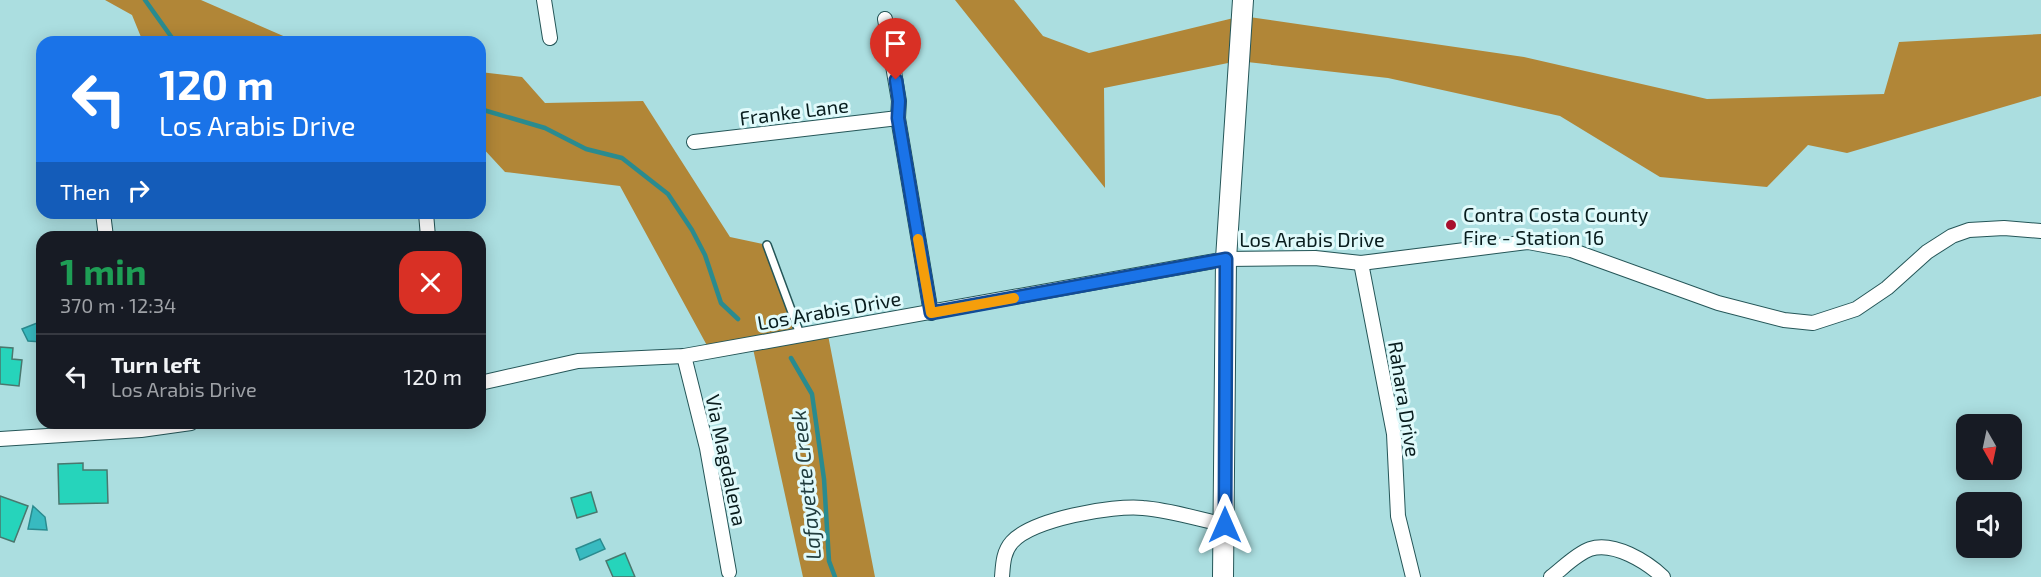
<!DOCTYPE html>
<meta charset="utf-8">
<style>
:root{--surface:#171b24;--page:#20242c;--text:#f1f3f6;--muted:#9ea1a6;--line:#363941}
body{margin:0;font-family:"Exo 2",sans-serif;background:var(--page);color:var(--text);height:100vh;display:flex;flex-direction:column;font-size:22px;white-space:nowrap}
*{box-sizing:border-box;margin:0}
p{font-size:20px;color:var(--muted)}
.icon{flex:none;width:33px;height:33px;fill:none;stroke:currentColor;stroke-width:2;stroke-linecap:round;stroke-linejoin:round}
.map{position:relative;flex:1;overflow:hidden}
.side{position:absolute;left:36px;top:231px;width:450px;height:198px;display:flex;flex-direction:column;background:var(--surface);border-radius:18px;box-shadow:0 3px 15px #0003}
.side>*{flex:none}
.banner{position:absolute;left:36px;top:36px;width:450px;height:183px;border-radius:18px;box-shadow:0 3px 15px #0003;background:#1a73e8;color:#fff;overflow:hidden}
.needle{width:39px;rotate:171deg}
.tools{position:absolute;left:1956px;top:414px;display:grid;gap:12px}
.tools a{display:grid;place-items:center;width:66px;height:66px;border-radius:12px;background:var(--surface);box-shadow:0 3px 15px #0003;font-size:30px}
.pin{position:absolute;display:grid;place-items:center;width:51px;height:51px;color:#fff;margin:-62px -26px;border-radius:50% 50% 50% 0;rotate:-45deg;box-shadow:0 0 6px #0007}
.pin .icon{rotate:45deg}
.me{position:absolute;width:66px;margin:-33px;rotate:0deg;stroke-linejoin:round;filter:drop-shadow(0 0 4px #0008)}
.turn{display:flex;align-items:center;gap:21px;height:126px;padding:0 24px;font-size:27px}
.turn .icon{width:78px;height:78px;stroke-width:2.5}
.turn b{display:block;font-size:42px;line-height:51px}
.then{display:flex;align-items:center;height:57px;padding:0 24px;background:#0003;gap:12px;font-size:22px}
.round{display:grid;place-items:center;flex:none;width:63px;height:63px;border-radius:18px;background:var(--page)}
.head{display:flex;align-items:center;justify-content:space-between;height:102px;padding:0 24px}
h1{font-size:36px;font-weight:700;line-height:45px;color:#1e9e55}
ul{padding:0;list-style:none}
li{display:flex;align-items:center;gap:18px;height:84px;padding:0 24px;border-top:2px solid var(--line)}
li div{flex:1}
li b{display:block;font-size:22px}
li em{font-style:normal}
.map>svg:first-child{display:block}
.forest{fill:#b18637}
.water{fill:#38bac0;stroke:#2a8b8f;stroke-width:1.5}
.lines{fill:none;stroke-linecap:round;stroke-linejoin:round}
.stream{stroke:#2a8b8f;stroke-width:4.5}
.building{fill:#26d4bb;stroke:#4a776e;stroke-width:1.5}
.lane-casing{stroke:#255658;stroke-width:10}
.street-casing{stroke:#255658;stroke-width:16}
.secondary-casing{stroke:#255658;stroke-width:22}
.lane{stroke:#fff;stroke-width:7}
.street{stroke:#fff;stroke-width:14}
.secondary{stroke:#fff;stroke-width:20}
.route-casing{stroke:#114b97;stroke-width:15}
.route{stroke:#1a73e8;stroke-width:10}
.slow{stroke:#f59e0b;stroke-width:10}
.poi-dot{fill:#a80f2d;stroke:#e0fafb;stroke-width:2}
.labels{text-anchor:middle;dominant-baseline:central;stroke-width:6;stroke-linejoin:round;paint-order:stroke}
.street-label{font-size:20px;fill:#081c1d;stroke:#e0fafb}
.poi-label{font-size:20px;fill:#081c1d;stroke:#e0fafb;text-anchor:start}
.water-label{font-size:21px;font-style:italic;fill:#213d3e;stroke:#e0fafb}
</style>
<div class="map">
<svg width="2041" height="577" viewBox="0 0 2041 577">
<rect width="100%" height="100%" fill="#abdee0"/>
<g class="forest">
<path d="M105,0H201L297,42H143L132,15Z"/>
<path d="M955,0H1014L1043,36L1089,53L1242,16L1524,57L1707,99L1884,94L1899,42L2041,34V96L1847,153L1808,145L1767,187L1660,177L1560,116L1388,78L1238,61L1104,88L1105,188Z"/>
<path d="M480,72L522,77L545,103L643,101L730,237L767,245L800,334L827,330L875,577H803L752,344L710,351L620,186L505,172L480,145Z"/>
</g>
<g class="water">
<path d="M42,321V342L28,341L22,329Z"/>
<path d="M33,506L45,517L47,530L28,529Z"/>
<path d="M600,539L605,549L580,560L576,549Z"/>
</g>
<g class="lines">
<g class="stream">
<path d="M145,0L175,42"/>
<path d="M480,109L545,128L586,149L622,158L668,194L692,230L705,255L721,303L738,319"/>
<path d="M791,358L812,394L824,479L829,561L835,577"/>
</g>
</g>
<g class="building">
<path d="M0,347L13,348L12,359L22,360L19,386L0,384Z"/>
<path d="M83,463V470H107L108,503L59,504L58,464Z"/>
<path d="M591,492L597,512L577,518L571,498Z"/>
<path d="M0,496L28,506L14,542L0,537Z"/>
<path d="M625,553L635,577H613L606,561Z"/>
</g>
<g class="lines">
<defs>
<path id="lane" d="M767,245L800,334"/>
<g id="street">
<path d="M544,0L550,38"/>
<path d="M885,19L899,101L898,118L931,313"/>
<path d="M694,142L898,118"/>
<path d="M103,213L106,237"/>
<path d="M426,213L428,237"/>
<path d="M1361,263L1394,434L1398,516L1413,577"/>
<path d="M684,356L707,448L729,572"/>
<path d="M480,383L578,361L684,356L1226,259L1315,258L1361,263L1528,242L1571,250L1718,303L1784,320L1813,323L1856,309L1887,288L1927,252L1952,236L1969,230L2004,228L2041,231"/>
<path d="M0,439L141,430L191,423"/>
<path d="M1002,577C1003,565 1003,552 1012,542C1033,519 1112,505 1143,508C1170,510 1198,519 1225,525"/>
<path d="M1551,577C1563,568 1576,554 1590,549C1614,541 1647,562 1663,577"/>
</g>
<path id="secondary" d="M1223,577L1226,259L1243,0"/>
</defs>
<use href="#lane" class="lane-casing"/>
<use href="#street" class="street-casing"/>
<use href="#secondary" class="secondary-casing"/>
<use href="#lane" class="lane"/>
<use href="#street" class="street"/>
<use href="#secondary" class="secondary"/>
</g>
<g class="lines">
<defs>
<path id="route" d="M896,80L899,101L898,118L931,313L1226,259L1225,525"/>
</defs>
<use href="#route" class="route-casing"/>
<use href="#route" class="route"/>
<path class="slow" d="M918,239L931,313L1014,298"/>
</g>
<circle class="poi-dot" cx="1451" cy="225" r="6"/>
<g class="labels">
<g class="street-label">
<text transform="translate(794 111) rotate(-7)">Franke Lane</text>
<text x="1312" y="239">Los Arabis Drive</text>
<text transform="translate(829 310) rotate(-10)">Los Arabis Drive</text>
<text transform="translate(1405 399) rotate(81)">Rahara Drive</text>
<text transform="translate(727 460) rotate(78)">Via Magdalena</text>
</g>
<g class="poi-label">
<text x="1463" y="214">Contra Costa County<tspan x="1463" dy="23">Fire - Station 16</tspan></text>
</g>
<g class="water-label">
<text transform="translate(805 485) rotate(-96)">Lafayette Creek</text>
</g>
</g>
</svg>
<div class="tools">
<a><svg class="needle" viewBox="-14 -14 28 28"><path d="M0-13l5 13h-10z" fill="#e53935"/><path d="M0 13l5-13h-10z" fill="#9ea1a6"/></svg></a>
<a><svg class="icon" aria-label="sound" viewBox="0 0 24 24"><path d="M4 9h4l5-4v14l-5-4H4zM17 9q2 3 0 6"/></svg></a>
</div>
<div class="pin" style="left:896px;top:80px;background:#d93025"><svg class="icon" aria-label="arrive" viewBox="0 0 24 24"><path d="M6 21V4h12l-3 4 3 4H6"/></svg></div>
<svg class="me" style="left:1225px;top:525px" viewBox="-20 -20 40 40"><path d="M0-17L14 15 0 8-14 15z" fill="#1a73e8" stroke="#fff" stroke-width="4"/></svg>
<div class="banner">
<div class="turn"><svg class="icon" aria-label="left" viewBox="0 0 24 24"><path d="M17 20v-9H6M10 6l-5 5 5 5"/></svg><div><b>120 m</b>Los Arabis Drive</div></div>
<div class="then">Then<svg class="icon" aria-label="right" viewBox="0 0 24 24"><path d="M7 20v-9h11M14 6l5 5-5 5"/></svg></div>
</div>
<section class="side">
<div class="head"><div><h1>1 min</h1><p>370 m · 12:34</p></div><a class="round" style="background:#d93025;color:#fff"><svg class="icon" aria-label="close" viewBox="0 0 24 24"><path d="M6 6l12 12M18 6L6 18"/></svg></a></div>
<ul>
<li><svg class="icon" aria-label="left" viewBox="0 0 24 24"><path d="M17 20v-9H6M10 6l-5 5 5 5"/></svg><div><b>Turn left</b><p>Los Arabis Drive</p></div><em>120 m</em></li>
</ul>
</section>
</div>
